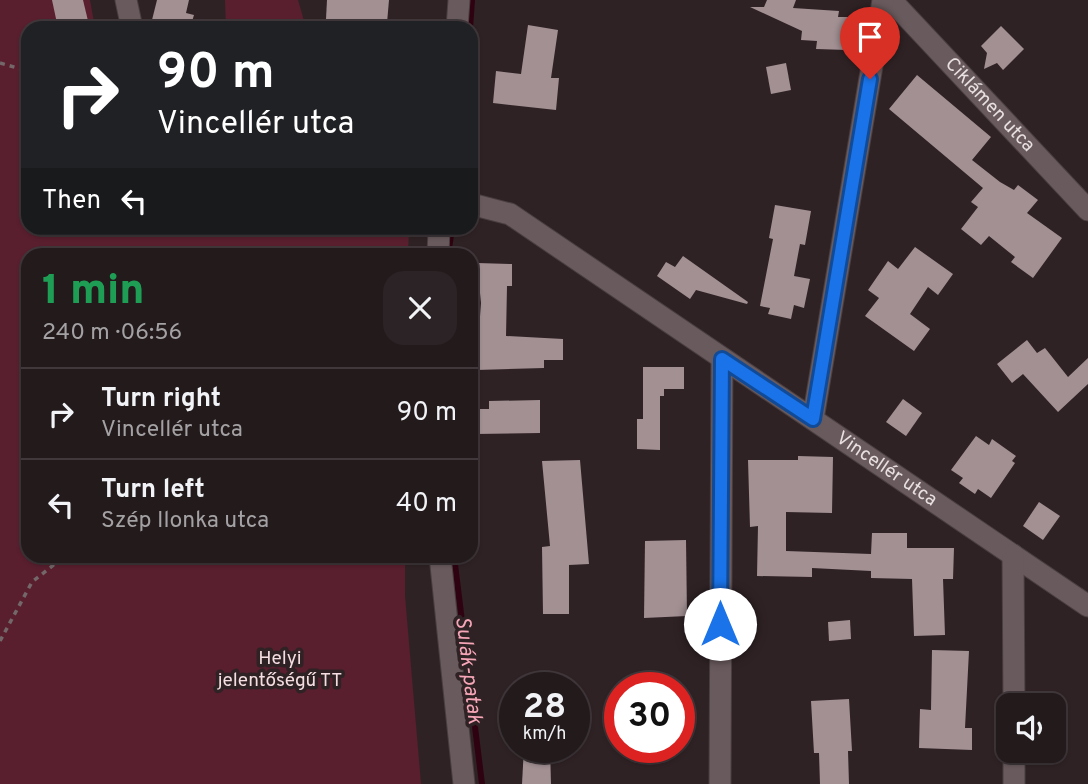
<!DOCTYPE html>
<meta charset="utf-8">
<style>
:root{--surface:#231a1c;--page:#2b2325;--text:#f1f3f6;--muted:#a3a1a3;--line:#40383b}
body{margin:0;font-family:Overpass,sans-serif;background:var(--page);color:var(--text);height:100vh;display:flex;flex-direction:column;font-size:26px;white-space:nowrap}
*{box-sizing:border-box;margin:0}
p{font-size:23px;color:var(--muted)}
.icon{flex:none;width:38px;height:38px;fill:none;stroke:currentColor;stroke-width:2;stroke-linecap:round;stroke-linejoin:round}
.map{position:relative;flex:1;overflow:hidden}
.panel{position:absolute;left:21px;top:248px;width:457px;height:315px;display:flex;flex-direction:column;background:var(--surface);border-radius:21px;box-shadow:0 2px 5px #0004,0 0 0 2px var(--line)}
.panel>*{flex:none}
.top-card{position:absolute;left:21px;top:21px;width:457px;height:214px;border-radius:21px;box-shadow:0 2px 5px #0004,0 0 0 2px var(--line);background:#202124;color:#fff;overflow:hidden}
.fabs{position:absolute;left:996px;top:693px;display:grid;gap:14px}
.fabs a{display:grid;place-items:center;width:70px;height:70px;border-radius:14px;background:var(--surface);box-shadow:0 2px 5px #0004,0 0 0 2px var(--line);font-size:35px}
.speed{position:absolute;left:499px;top:672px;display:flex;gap:14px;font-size:35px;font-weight:700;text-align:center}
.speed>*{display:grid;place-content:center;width:91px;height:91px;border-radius:50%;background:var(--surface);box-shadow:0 2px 5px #0004,0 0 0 2px var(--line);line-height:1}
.speed small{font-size:18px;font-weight:400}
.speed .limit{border:10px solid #d22;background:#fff;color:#111}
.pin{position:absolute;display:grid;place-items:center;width:60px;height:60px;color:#fff;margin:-72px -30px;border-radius:50% 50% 50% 0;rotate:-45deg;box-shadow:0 0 7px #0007}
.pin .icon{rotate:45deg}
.me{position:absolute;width:77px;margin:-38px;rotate:0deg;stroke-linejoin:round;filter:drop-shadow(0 0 5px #0008)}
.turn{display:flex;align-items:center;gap:24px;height:147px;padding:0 21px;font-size:32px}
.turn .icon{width:91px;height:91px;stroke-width:2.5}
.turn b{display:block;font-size:49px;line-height:60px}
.then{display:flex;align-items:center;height:66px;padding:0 21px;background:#0003;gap:14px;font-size:26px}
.round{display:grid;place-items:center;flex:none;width:74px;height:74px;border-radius:21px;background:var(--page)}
.summary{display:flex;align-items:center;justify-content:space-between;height:119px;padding:0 21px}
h1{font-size:42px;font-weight:800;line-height:52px;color:#1e9e55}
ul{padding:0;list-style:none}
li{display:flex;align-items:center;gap:21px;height:91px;padding:0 21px;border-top:2px solid var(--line)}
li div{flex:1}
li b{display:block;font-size:26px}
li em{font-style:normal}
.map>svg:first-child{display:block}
.green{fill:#591f2f}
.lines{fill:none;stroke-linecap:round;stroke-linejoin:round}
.stream{stroke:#2f0211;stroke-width:6}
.building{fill:#a29093}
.street-casing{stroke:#493e40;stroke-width:23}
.path{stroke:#736769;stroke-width:3.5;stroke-dasharray:5 5;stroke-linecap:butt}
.street{stroke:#695a5d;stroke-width:21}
.route-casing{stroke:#114b97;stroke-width:18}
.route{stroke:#1a73e8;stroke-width:12}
.labels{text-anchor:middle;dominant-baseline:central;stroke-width:7;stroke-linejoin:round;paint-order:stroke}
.street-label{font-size:19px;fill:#e8dfe0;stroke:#2f2225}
.park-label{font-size:19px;fill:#f4dee1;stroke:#2f2225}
.water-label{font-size:21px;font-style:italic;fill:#f7a6b7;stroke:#2f2225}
</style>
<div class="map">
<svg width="1088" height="784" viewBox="0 0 1088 784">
<rect width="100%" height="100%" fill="#2f2225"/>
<g class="green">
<path d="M0,0H90L95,28H28V228H409L408,255L28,256V556L405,557V596L421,784H0Z"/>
<path d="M225,0H298L306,28H226Z"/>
</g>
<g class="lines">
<g class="stream">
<path d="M470,28L472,0"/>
<path d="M448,256L452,228"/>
<path d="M454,556L482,784"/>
</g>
</g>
<g class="building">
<path d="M52,0H83L89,25L58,28Z"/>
<path d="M157,0H189L186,13L194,15L190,28L152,20Z"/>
<path d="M327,0H389L387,23L326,19Z"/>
<path d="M767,0H796L793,8L839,11L838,17H849L847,50L816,49L817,41L801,40L802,31L750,7H764Z"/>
<path d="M528,25L558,30L551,78H559L556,110L493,103L496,71L521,74Z"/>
<path d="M1001,26L1024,49L1003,70L997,63L984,69L987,53L981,46Z"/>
<path d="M786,63L791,90L771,94L766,67Z"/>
<path d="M917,75L991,137L972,160L1000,182L1014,190L1018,185L1038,200L1027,213L1062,238L1033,278L1011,262L1015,257L989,236L981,245L961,229L978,207L971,202L983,188L889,109Z"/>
<path d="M775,205L811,211L805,245L800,244L794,276L810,279L804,308L794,305L791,319L768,314L770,308L760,306L773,239L769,238Z"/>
<path d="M915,247L953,274L938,295L928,287L910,314L930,329L914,351L865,316L879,298L868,290L888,261L898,269Z"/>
<path d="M683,256L748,302L747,304L696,290L690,299L657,276L666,262L675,267Z"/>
<path d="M477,263L512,264V286H507L506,336L563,339V360H544V368L476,370L481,303Z"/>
<path d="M1027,340L1037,353L1045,348L1068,377L1088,358V384L1058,412L1023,374L1012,383L997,364Z"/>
<path d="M643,367H684V389H664V396H660V450L637,449V419H643Z"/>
<path d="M903,399L922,413L906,436L886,422Z"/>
<path d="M540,400V433L475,434V413H479V409H489V401Z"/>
<path d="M976,436L989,445L992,439L1016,456L1012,461L1015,463L991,498L978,489L975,494L959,483L963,478L951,470Z"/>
<path d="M798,456L833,457L832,513L786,512V551L871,554L872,533H907V548H954L953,579H943L945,635L914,636L912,579L871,578V571L812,568V577L757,576L758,526L750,527L748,460H798Z"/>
<path d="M580,460L589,564L569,565V614H543L542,547L550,546L542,461Z"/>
<path d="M1039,502L1060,516L1043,540L1023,526Z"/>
<path d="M686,540L687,616L644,618L645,541Z"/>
<path d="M850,620L851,639L829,641L828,622Z"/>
<path d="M932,650L969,651L965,728H972V750L919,748L920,709L931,710Z"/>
<path d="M849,699L852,751H848L849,784H820L819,753H814L811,701Z"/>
<path d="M524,747H550L551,784H522Z"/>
</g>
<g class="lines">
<defs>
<g id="street">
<path d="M126,0L132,28"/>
<path id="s1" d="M891,0L1088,210"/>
<path d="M457,28L459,0"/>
<path id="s2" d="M471,204L510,214L1088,606"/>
<path d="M438,256L439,228"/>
<path d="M813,419L883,0"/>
<path d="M1013,555L1014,705"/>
<path d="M440,556L464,784"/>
<path d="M1014,751V784"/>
<path d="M720,784L722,359"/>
</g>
</defs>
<use href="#street" class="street-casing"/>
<g class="path">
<path d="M0,63L28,71"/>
<path d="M0,641L32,582L65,556"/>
</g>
<use href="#street" class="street"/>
</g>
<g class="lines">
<defs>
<path id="route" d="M720,624L722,359L813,419L870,79"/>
</defs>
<use href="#route" class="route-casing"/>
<use href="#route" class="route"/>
</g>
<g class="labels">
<g class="street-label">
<text stroke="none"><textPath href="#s1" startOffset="144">Ciklámen utca</textPath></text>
<text stroke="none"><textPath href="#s2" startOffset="495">Vincellér utca</textPath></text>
</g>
<g class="park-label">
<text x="280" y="659">Helyi<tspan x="280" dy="22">jelentőségű TT</tspan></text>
</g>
<g class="water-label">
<text transform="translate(468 670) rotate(83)">Sulák-patak</text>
</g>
</g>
</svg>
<div class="fabs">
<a><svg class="icon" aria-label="sound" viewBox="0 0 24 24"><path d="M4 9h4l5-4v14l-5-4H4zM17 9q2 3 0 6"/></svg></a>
</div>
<div class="speed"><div>28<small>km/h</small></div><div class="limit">30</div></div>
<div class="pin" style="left:870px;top:79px;background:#d93025"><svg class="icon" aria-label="arrive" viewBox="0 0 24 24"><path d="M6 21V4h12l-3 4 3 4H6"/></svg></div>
<svg class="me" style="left:720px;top:624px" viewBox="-20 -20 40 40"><circle r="19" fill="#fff"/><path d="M0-13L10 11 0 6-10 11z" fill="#1a73e8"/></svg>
<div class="top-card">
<div class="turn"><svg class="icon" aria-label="right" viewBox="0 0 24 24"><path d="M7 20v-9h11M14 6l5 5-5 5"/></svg><div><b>90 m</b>Vincellér utca</div></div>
<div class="then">Then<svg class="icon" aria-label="left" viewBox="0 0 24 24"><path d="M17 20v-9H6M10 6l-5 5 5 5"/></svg></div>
</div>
<section class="panel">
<div class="summary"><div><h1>1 min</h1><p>240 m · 06:56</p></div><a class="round"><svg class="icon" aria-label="close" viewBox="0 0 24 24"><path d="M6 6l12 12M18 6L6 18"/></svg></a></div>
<ul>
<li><svg class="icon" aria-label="right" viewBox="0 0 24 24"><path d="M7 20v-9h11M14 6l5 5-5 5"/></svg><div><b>Turn right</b><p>Vincellér utca</p></div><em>90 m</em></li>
<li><svg class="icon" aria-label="left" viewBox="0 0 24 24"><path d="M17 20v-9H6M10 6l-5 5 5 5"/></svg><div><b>Turn left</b><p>Szép Ilonka utca</p></div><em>40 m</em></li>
</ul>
</section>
</div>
